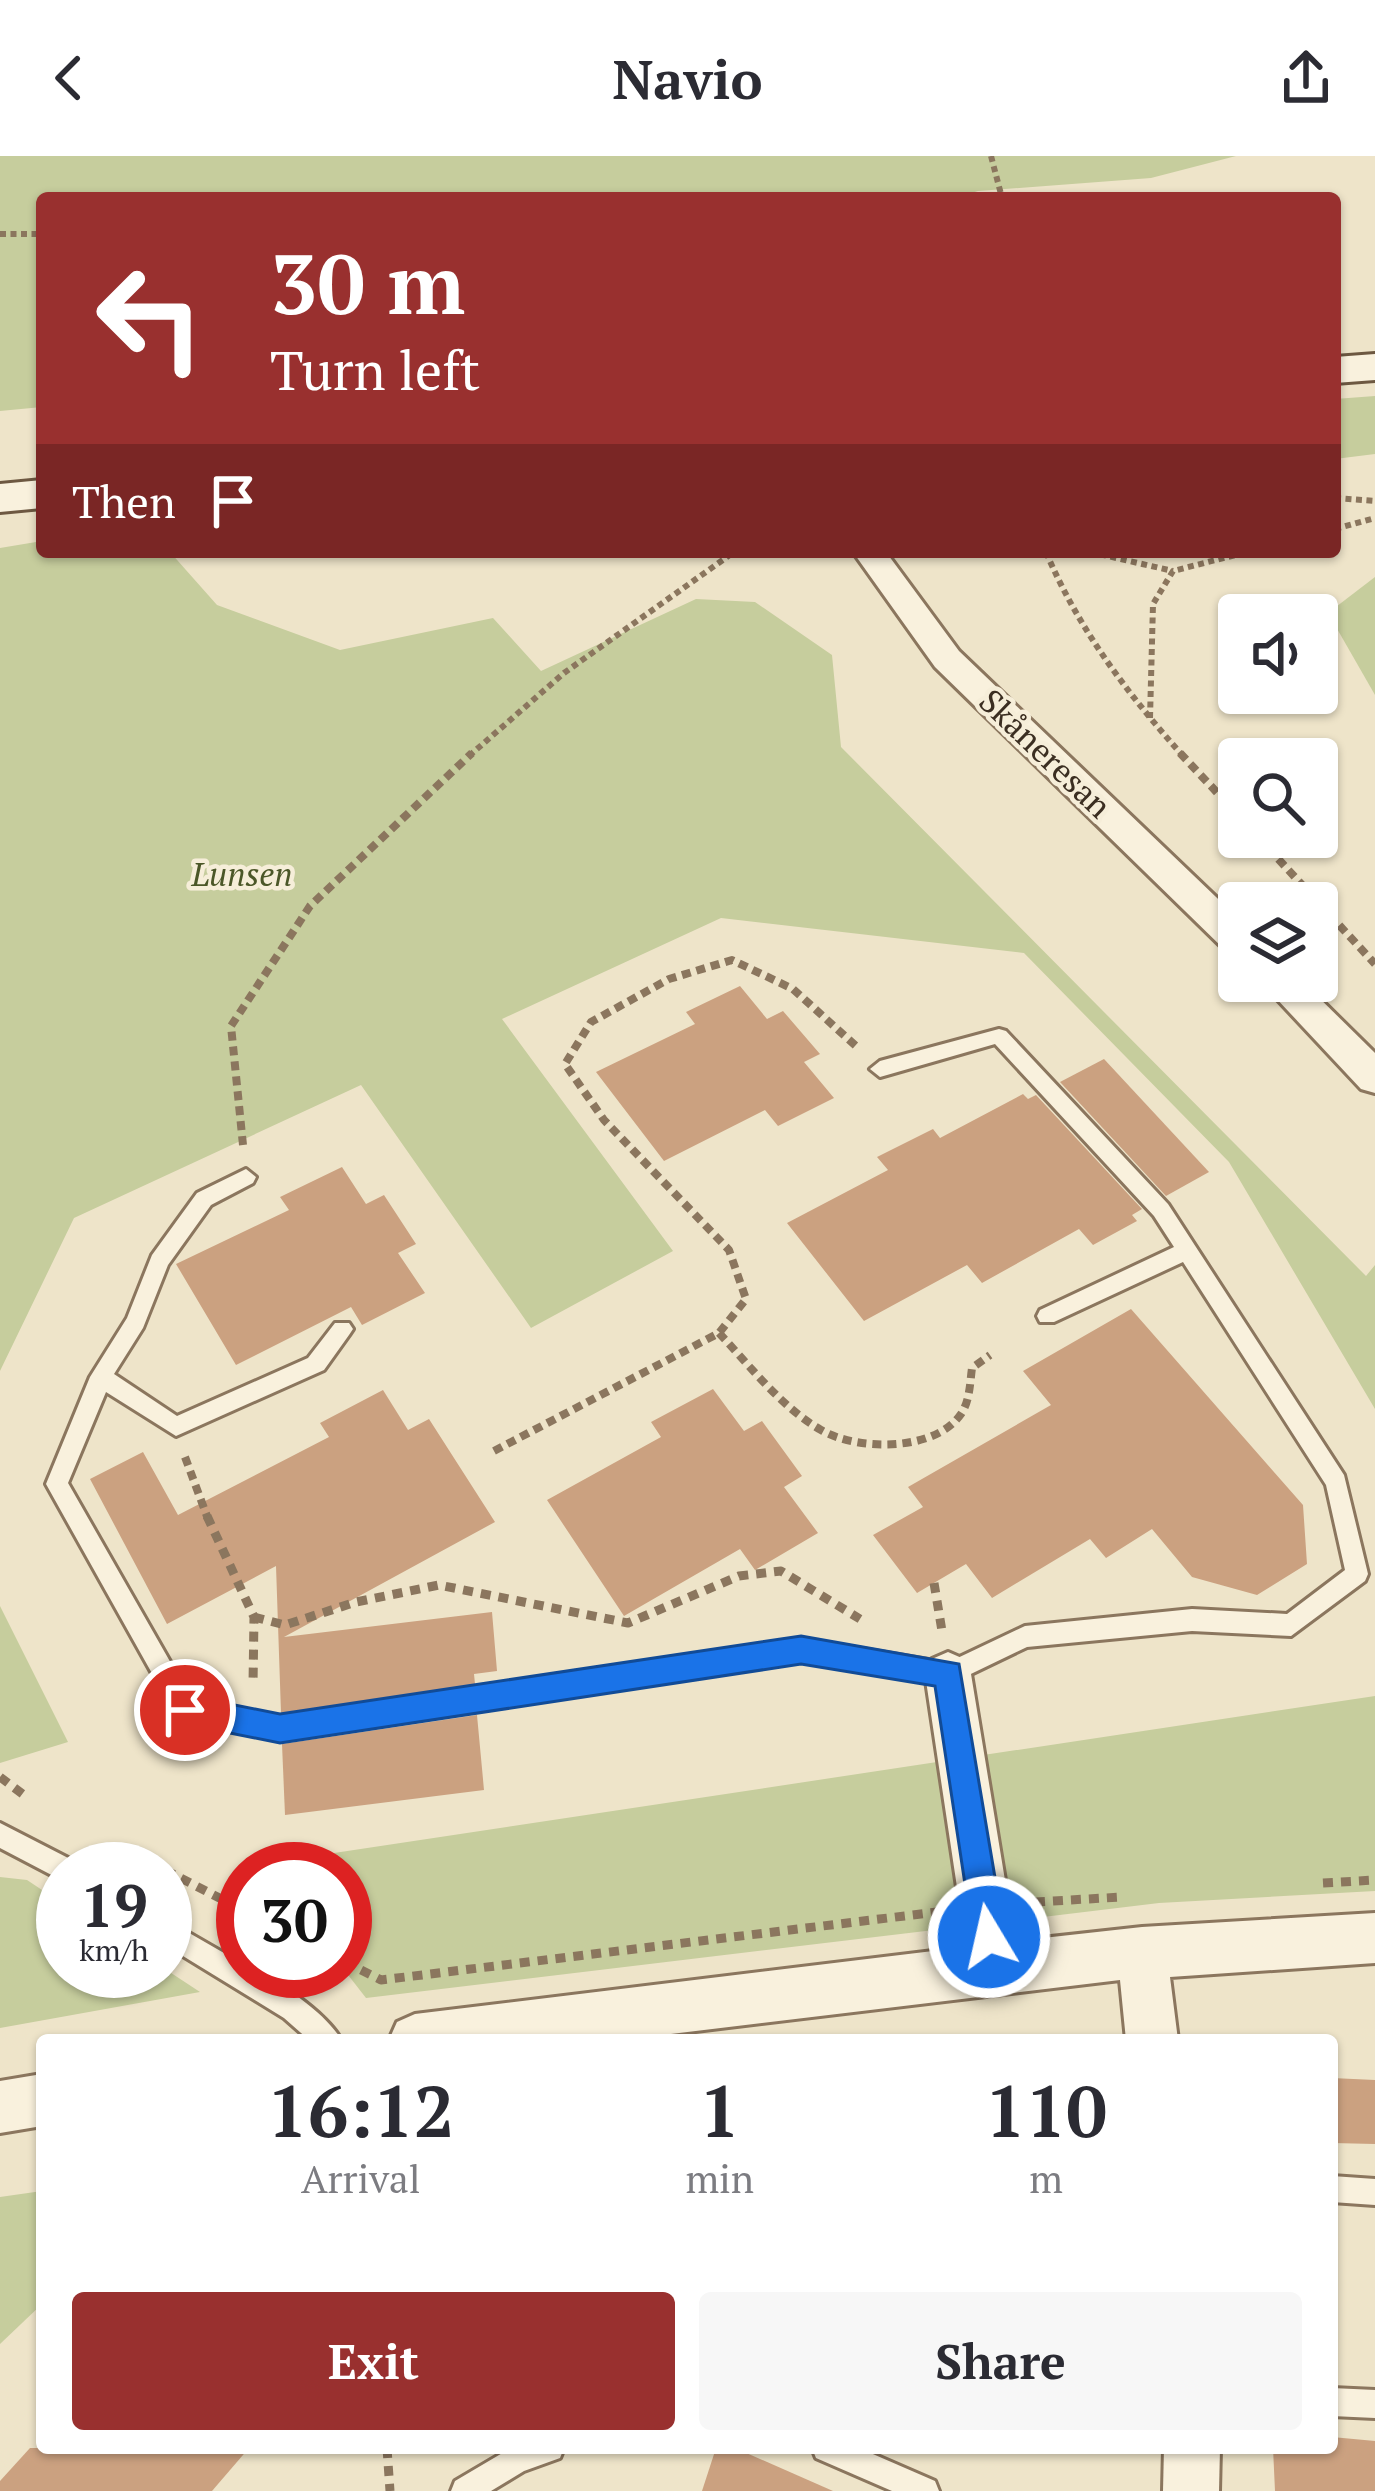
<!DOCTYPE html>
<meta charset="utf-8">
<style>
:root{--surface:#fff;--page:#f7f7f7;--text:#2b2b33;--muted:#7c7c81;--accent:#99302f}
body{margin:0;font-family:"PT Serif",serif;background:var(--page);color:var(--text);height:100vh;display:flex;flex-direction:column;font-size:45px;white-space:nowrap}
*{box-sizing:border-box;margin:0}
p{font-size:39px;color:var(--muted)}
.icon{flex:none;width:66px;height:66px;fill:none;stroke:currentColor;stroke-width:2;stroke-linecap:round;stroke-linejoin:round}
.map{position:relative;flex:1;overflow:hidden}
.drawer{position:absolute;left:36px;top:1878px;width:1302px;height:420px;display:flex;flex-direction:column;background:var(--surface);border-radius:12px;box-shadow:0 3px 9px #0004}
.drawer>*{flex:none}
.hud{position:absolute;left:36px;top:36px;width:1305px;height:366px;border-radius:12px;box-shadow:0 3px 9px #0004;background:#99302f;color:#fff;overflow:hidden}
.tools{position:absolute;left:1218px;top:438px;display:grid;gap:24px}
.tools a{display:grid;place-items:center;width:120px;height:120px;border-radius:12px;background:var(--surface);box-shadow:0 3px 9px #0004;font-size:60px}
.speed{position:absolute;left:36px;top:1686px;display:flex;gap:24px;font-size:60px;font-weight:700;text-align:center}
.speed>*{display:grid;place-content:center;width:156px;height:156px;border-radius:50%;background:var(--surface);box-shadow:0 3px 9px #0004;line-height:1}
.speed small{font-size:30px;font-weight:400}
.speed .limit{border:18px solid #d22;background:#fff;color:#111}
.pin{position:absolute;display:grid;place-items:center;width:102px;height:102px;color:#fff;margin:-51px;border:6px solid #fff;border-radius:50%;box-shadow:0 3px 12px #0007}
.me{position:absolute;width:132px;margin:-66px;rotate:351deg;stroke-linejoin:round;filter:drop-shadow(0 0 9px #0008)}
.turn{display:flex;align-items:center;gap:42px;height:252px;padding:0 36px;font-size:54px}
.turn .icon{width:156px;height:156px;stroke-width:2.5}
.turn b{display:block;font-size:84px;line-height:102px}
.then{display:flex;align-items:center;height:114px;padding:0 36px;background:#0003;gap:24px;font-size:45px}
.eta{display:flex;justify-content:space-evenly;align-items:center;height:204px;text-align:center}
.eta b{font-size:72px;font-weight:700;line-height:84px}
.action{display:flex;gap:24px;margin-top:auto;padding:24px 36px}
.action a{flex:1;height:138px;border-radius:12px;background:var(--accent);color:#fff;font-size:48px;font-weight:700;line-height:138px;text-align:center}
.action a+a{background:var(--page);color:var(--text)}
header{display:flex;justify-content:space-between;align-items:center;height:156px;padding:0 36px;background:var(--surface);font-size:54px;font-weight:700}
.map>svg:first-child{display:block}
.green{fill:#c6cd9d}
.building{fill:#cba180}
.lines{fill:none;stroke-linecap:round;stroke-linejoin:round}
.service-casing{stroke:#8b765e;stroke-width:6}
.minor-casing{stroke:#8b765e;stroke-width:6}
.secondary-casing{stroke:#6d5841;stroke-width:6}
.path-far2{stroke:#8b765e;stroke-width:6;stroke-dasharray:6 4.5;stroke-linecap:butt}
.path-far1{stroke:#8b765e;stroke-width:8;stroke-dasharray:9 6;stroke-linecap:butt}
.path{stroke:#8b765e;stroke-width:9;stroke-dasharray:10 8;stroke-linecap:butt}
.service{fill:#f9f1dd;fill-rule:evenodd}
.minor{fill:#f9f1dd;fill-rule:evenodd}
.secondary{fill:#f9f1dd;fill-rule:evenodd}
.route{fill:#1a73e8;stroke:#114b97;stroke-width:3}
.labels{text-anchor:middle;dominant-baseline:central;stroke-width:9;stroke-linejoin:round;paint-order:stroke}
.street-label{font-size:33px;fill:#3b2e21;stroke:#f6eed9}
.park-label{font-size:33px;font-style:italic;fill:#4b5728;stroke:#f6eed9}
</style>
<header><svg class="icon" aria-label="back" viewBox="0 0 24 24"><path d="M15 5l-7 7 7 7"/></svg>Navio<svg class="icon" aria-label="share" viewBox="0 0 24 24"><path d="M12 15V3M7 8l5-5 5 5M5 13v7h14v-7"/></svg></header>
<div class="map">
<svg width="1375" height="2335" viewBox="0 0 1375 2335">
<rect width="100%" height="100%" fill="#eee4c9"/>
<g class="green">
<path d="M0,0H1236L1151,22L978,35L955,42H42V251L0,255Z"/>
<path d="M1375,240V298L1335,303V243Z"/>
<path d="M42,385V396H170L217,449L340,494L493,462L541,515L696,443L755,446L832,499L841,591L1366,1120L1375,1109V1253L1229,1006L1024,797L721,762L502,863L673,1095L531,1172L361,929L74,1062L0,1215V392Z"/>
<path d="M1375,421V539L1328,457Z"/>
<path d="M0,1450L68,1586L0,1607Z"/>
<path d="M1375,1540V1735L1159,1747L366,1842L345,1815V1713H265L261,1708Z"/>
<path d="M0,1721L27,1724L63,1748V1815L165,1813L200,1836L0,1872Z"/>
<path d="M42,2035V2148L0,2188V2041Z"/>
</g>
<g class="building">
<path d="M740,830L767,863L783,855L820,898L804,906L834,942L778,970L765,954L664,1005L596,916L695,868L686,856Z"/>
<path d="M1104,903L1209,1016L1166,1040L1060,926Z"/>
<path d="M1023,938L1028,943L1036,939L1142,1053L1132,1059L1137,1065L1093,1089L1079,1073L982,1127L967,1109L864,1165L787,1067L888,1014L877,1001L933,973L940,982Z"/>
<path d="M342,1011L366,1048L384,1039L416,1088L398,1097L425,1137L362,1169L351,1151L236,1209L176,1108L289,1054L280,1041Z"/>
<path d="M1131,1153L1303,1349L1307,1408L1257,1439L1192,1421L1152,1373L1106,1402L1090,1383L992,1442L966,1408L917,1437L873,1379L923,1351L908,1331L1051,1249L1023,1215Z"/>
<path d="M713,1233L744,1275L762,1265L802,1320L784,1331L818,1377L755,1414L740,1393L624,1460L547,1344L661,1281L651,1266Z"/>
<path d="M383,1234L408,1274L429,1263L495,1366L284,1481L492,1456L497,1515L474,1518L475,1528L281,1557L276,1410L167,1468L90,1323L143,1296L178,1359L329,1281L320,1267Z"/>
<path d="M477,1559L484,1634L285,1659L282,1588Z"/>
<path d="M1332,1922L1375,1924V1988L1332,1987Z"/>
<path d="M1332,2281L1375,2285V2335H1275L1273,2292H1332Z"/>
<path d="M30,2292H249L212,2335H0V2325Z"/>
<path d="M716,2292H735L833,2335H702Z"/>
</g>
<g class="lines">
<defs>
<g id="service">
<path d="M999,873L1006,875L1168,1048L1344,1319L1368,1418L1365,1425L1291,1480L1192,1475L1027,1491L948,1529L801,1505L280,1584L177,1562L46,1328L90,1221L127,1162L152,1099L197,1037L246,1013L256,1021L253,1027L211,1049L168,1109L143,1172L114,1218L177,1260L308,1202L335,1167H349L353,1173L349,1179L324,1214L176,1280L106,1236L68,1327L192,1544L280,1562L801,1483L947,1507L1025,1470L1192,1453L1287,1458L1345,1414L1326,1329L1183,1106L1054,1166H1040L1037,1160L1040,1154L1174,1091L1154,1060L995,888L880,921L870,913L880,905Z"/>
<path d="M0,1667L72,1704L75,1713H63V1725L0,1692Z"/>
<path d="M165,1763L243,1808V1815C269,1815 330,1860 341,1884H309L284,1862L165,1789Z"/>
<path d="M1332,2020L1375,2023V2049L1332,2046Z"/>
<path d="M1332,2232L1375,2234V2262L1332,2260Z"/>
<path d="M511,2292H564L560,2302L524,2315L491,2335H451L455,2325Z"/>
<path d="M812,2292H859L935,2325L939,2335H892L816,2302Z"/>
</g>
<g id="minor">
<path d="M853,396H886L959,495L1239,763V799L1226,795L935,511Z"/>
<path d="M1260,825H1302L1375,897V937L1361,933Z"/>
<path d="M948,1496L964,1503L971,1518L1015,1785L1142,1771L1375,1757V1807L1170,1821L1178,1884H1126L1120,1824L621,1884H389L397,1866L415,1858L966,1791L925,1518L932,1503Z"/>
<path d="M42,1918V1970L0,1977V1925Z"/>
<path d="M1164,2292H1220L1219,2335H1163Z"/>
</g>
<g id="secondary">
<path d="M1375,198V224L1335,227V201Z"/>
<path d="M42,324V352L0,356V328Z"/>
</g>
</defs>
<use href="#service" class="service-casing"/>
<use href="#minor" class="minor-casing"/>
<use href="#secondary" class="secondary-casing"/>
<g class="path-far2">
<path d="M991,0L1002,42"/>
<path d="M0,78H42"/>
<path d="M1335,342L1375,345"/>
<path d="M1335,373L1375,362"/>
<path d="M1046,396C1079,474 1127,537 1183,600"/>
<path d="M1090,396L1173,415"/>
<path d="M1150,562L1153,448L1173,415L1247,396"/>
<path d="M469,600L564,517L734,396"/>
</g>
<g class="path-far1">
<path d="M1180,597L1239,660"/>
<path d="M1258,681L1375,808"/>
<path d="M243,989L231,870L310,750L472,597"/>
<path d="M719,1177C750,1210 781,1251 821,1274C857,1295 935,1296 961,1258C970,1245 970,1226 972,1212L990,1199"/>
<path d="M494,1295L719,1177L746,1143L729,1094L604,964L565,908L591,866L669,823L732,804L793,833L857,891"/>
<path d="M185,1301L208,1363"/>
</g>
<g class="path">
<path d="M207,1360L254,1461L253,1529"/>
<path d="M934,1427L942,1475"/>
<path d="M254,1461L285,1469L356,1446L439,1429L628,1467L739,1420L781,1415L860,1463"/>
<path d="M0,1621L24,1639"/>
<path d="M165,1714L243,1754"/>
<path d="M1323,1727L1375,1724"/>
<path d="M1035,1746L1122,1741"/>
<path d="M345,1806L381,1824L937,1756"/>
<path d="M387,2292L390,2335"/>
</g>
<use href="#service" class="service"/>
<use href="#minor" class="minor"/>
<use href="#secondary" class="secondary"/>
</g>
<path class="route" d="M801,1480L959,1508L1005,1781L1001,1793L989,1797L978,1793L973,1781L935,1530L801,1508L280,1587L185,1568L174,1564L170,1554L174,1544L185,1539L280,1558Z"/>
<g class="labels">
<g class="street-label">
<text transform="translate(1046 597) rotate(44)">Skåneresan</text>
</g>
<g class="park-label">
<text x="242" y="717">Lunsen</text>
</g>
</g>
</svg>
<div class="tools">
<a><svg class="icon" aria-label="sound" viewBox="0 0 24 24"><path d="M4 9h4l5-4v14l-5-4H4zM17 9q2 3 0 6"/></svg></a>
<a><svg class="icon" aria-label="search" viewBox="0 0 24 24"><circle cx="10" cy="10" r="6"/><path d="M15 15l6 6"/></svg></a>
<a><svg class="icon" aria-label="layers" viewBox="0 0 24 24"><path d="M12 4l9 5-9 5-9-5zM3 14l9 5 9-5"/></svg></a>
</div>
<div class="speed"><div>19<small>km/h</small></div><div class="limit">30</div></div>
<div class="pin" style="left:185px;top:1554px;background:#d93025"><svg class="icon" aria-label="arrive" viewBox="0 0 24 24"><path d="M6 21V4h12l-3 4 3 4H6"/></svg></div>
<svg class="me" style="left:989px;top:1781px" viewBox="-20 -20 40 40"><circle r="17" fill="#1a73e8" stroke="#fff" stroke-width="3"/><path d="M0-11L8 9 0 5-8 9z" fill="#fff"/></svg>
<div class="hud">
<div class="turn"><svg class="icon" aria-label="left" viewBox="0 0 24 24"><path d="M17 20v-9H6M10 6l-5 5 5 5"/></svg><div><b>30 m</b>Turn left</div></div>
<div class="then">Then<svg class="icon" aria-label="arrive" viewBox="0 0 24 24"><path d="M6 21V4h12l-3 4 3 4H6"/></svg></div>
</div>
<section class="drawer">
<div class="eta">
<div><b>16:12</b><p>Arrival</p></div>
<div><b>1</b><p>min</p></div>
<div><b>110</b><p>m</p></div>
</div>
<div class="action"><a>Exit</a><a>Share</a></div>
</section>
</div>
